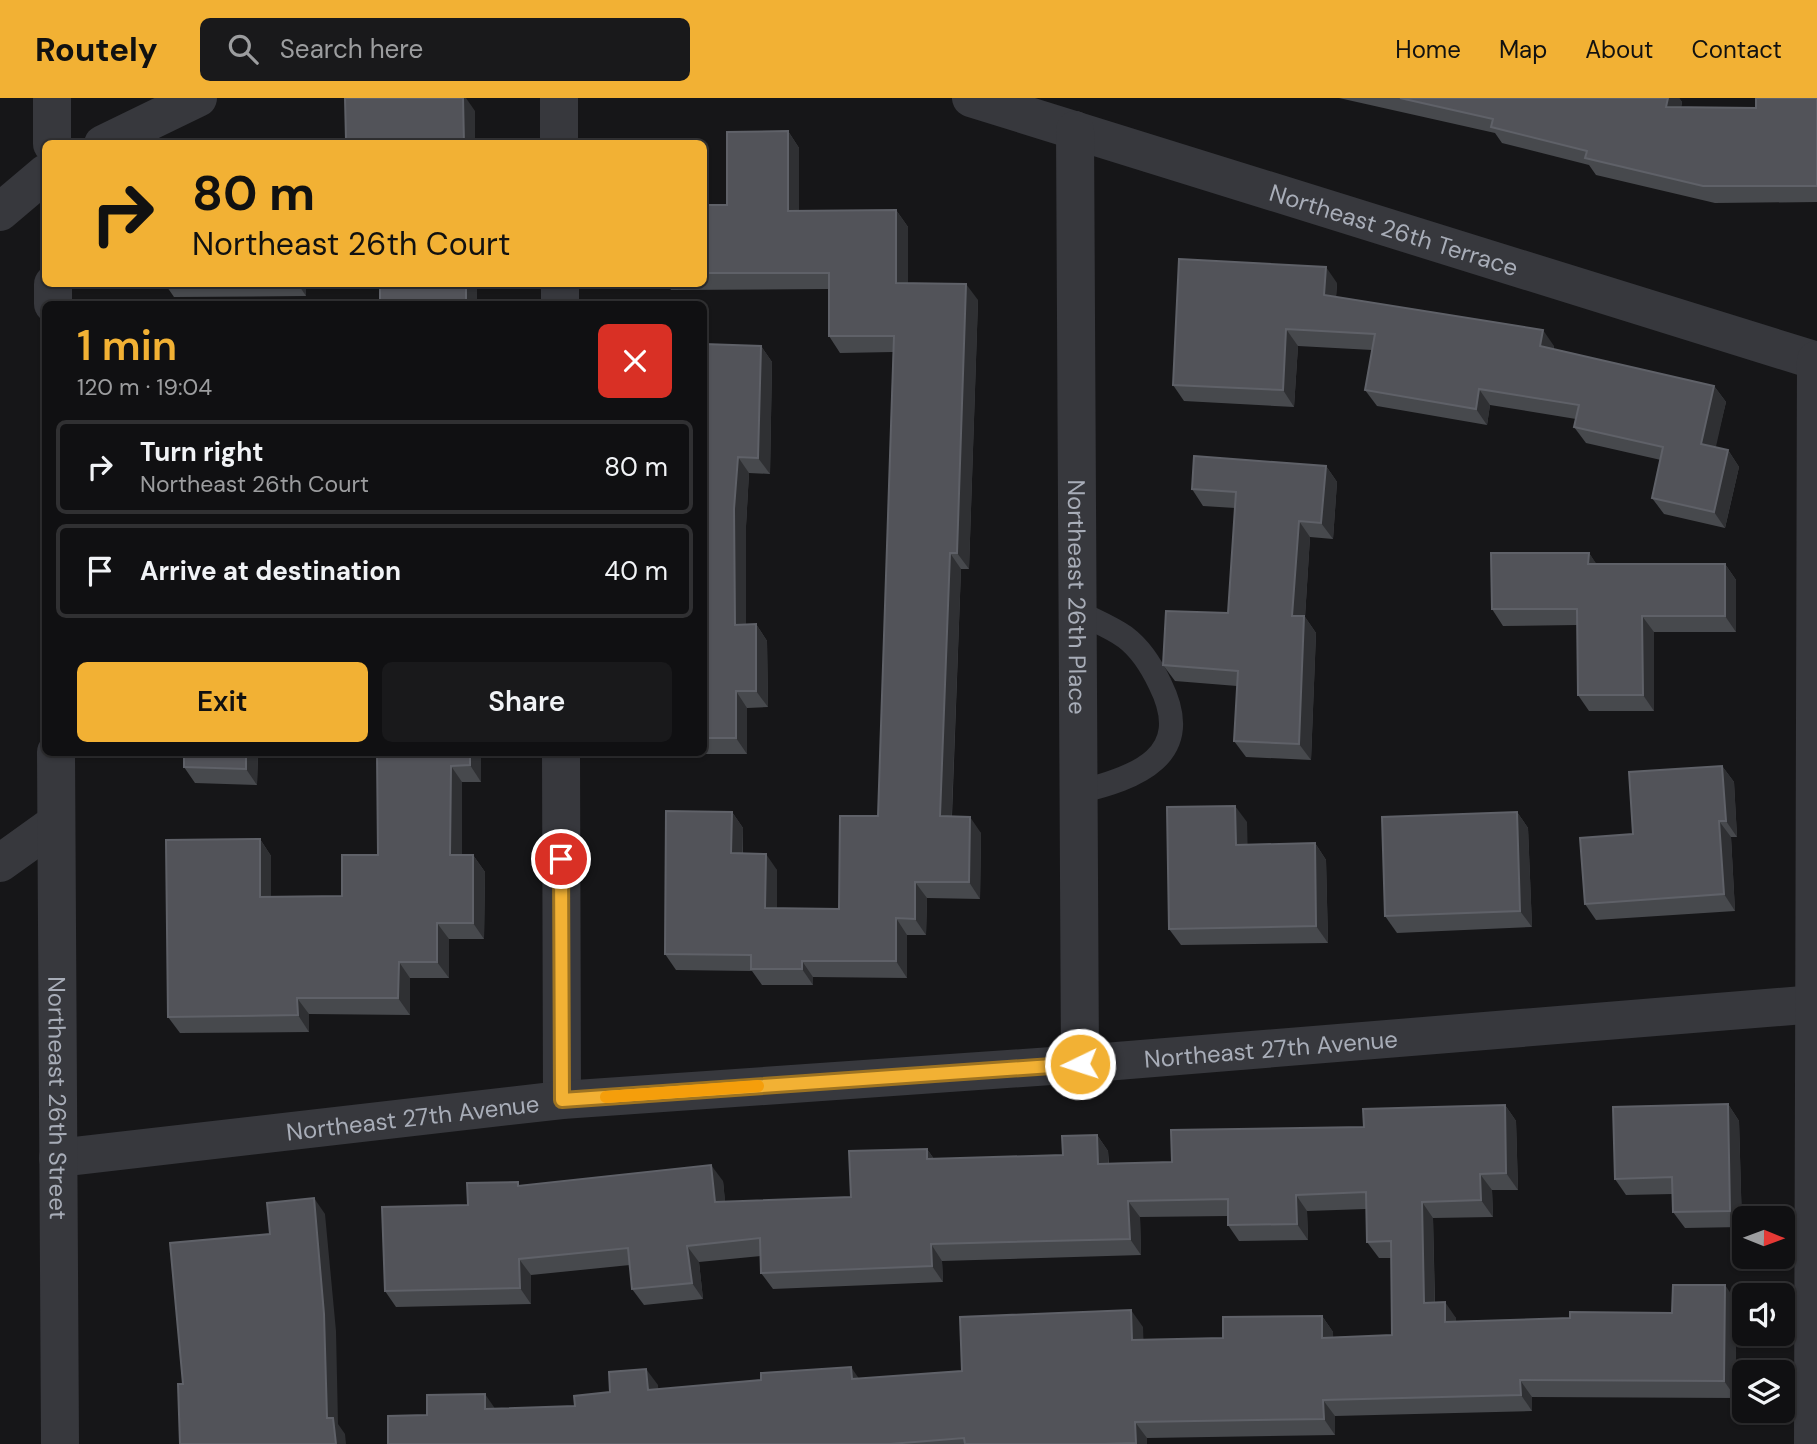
<!DOCTYPE html>
<meta charset="utf-8">
<style>
:root{--surface:#101012;--page:#19191b;--text:#f1f3f6;--muted:#9c9d9f;--line:#303032;--accent:#f2b134}
body{margin:0;font-family:"DM Sans",sans-serif;background:var(--page);color:var(--text);height:100vh;display:flex;flex-direction:column;font-size:26px;white-space:nowrap}
*{box-sizing:border-box;margin:0}
p{font-size:23px;color:var(--muted)}
.icon{flex:none;width:38px;height:38px;fill:none;stroke:currentColor;stroke-width:2;stroke-linecap:round;stroke-linejoin:round}
.map{position:relative;flex:1;overflow:hidden}
.panel{position:absolute;left:42px;top:203px;width:665px;height:455px;display:flex;flex-direction:column;background:var(--surface);border-radius:10px;box-shadow:0 2px 5px #0004,0 0 0 2px var(--line)}
.panel>*{flex:none}
.banner{position:absolute;left:42px;top:42px;width:665px;height:147px;border-radius:10px;box-shadow:0 2px 5px #0004,0 0 0 2px var(--line);background:#f2b134;color:#111;overflow:hidden}
.needle{width:46px;rotate:91deg}
.tools{position:absolute;left:1732px;top:1108px;display:grid;gap:14px}
.tools a{display:grid;place-items:center;width:63px;height:63px;border-radius:10px;background:var(--surface);box-shadow:0 2px 5px #0004,0 0 0 2px var(--line);font-size:35px}
.pin{position:absolute;display:grid;place-items:center;width:60px;height:60px;color:#fff;margin:-30px;border:4px solid #fff;border-radius:50%;box-shadow:0 2px 7px #0007}
.me{position:absolute;width:77px;margin:-38px;rotate:266deg;stroke-linejoin:round;filter:drop-shadow(0 0 5px #0008)}
.turn{display:flex;align-items:center;gap:24px;height:147px;padding:0 35px;font-size:32px}
.turn .icon{width:91px;height:91px;stroke-width:2.5}
.turn b{display:block;font-size:49px;line-height:60px}
.round{display:grid;place-items:center;flex:none;width:74px;height:74px;border-radius:10px;background:var(--page)}
.summary{display:flex;align-items:center;justify-content:space-between;height:119px;padding:0 35px}
h1{font-size:42px;font-weight:600;line-height:52px;color:var(--accent)}
.cta{display:flex;gap:14px;margin-top:auto;padding:14px 35px}
.cta a{flex:1;height:80px;border-radius:10px;background:var(--accent);color:#111;font-size:28px;font-weight:600;line-height:80px;text-align:center}
.cta a+a{background:var(--page);color:var(--text)}
ul{padding:0;list-style:none}
li{display:flex;align-items:center;gap:21px;height:94px;margin:0 14px 10px;padding:0 21px;border:4px solid var(--line);border-radius:10px}
li div{flex:1}
li b{display:block;font-size:26px}
li em{font-style:normal}
header{display:flex;align-items:center;gap:42px;box-sizing:border-box;height:98px;padding:0 35px;background:var(--accent);color:#111}
header strong{font-size:33px}
nav{display:flex;gap:38px;margin-inline-start:auto;font-size:24px}
.search{width:490px;height:63px;background:var(--page);display:flex;align-items:center;gap:18px;box-sizing:border-box;padding:0 24px;border-radius:10px;color:var(--muted);font-size:26px}
.map>svg:first-child{display:block}
.lines{fill:none;stroke-linecap:round;stroke-linejoin:round}
.service{stroke:#37383d;stroke-width:24}
.minor{stroke:#37383d;stroke-width:38}
.tertiary{stroke:#37383d;stroke-width:38}
.wall{fill:#47494d}
.shaded-wall{fill:#2f3033}
.building{fill:#525359;stroke:#5f6168;stroke-width:2}
.route-casing{stroke:#9d7322;stroke-width:18}
.route{stroke:#f2b134;stroke-width:12}
.slow{stroke:#f59e0b;stroke-width:12}
.labels{text-anchor:middle;dominant-baseline:central;stroke-width:5;stroke-linejoin:round;paint-order:stroke}
.street-label{font-size:24px;fill:#a8adb8;stroke:#111113}
</style>
<header>
<strong>Routely</strong>
<div class="search"><svg class="icon" aria-label="search" viewBox="0 0 24 24"><circle cx="10" cy="10" r="6"/><path d="M15 15l6 6"/></svg>Search here</div>
<nav><a>Home</a><a>Map</a><a>About</a><a>Contact</a></nav>
</header>
<div class="map">
<svg width="1817" height="1346" viewBox="0 0 1817 1346">
<rect width="100%" height="100%" fill="#161618"/>
<g class="lines">
<path class="service" d="M1078,514C1093,522 1111,529 1125,539C1141,551 1152,569 1160,586C1196,658 1137,680 1078,694"/>
<g class="minor">
<path d="M559,0V46"/>
<path id="s1" d="M971,0L1817,263"/>
<path id="s2" d="M1075,32L1080,966"/>
<path d="M103,46L198,0"/>
<path d="M0,114L46,75"/>
<path d="M560,186V206"/>
<path d="M561,654L562,1002"/>
<path d="M0,765L56,725"/>
<path id="s3" d="M58,1060L562,1002L1080,966L1816,906"/>
<path d="M1813,1346L1816,262"/>
</g>
<g class="tertiary">
<path d="M52,0V46"/>
<path d="M53,186V206"/>
<path id="s4" d="M56,654L60,1346"/>
</g>
</g>
<g class="wall">
<path d="M1339,0H1679L1682,4L1681,10H1756L1817,0V104L1715,105L1596,77L1589,67L1502,45L1495,35Z"/>
<path d="M788,33L799,50V113L896,112L908,129V185L978,202L969,471H961L952,718L981,735L980,801L927,800L926,837H907V880L813,879V887H762L752,873L676,872L665,856L732,714L743,730V756L777,772V810L839,811L878,718L893,254L840,255L829,238V191L671,192L667,186H704V107H727Z"/>
<path d="M1337,185L1336,199L1554,248V251L1714,288L1726,304L1715,349L1728,352L1739,369L1725,430L1664,416L1652,400L1661,362L1586,345L1574,329L1576,321L1490,307L1487,327L1377,308L1365,292L1372,252L1298,248L1294,309L1184,303L1173,287Z"/>
<path d="M165,186H306V198L174,199Z"/>
<path d="M704,246L761,248L772,264L770,376L749,375L746,428V527L756,526L767,543L768,609L747,610V656H674L673,654H704Z"/>
<path d="M1326,368L1337,384L1333,441L1310,439L1305,519L1316,535L1311,662L1246,659L1234,643L1237,588L1175,583L1163,567L1228,515L1235,410L1203,408L1192,391Z"/>
<path d="M1589,455L1596,466H1725L1736,482V534H1654V613H1589L1578,597L1577,527L1503,528L1492,511Z"/>
<path d="M184,654H258L257,687L195,685L184,669Z"/>
<path d="M377,654H481V684H462V757H473L485,774L484,841H449V880H410V917L309,916V934L180,935L168,919L260,741L271,758V799L342,798L378,757Z"/>
<path d="M1722,668L1734,684L1737,739H1731L1735,813L1596,822L1585,806L1633,736Z"/>
<path d="M1517,714L1528,730L1532,829L1397,835L1385,818Z"/>
<path d="M1247,724V747L1315,745L1326,762L1328,845L1181,847L1169,831Z"/>
<path d="M1728,1006L1739,1023L1742,1129L1685,1130L1673,1114V1096L1626,1097L1615,1081Z"/>
<path d="M1505,1007L1516,1023L1518,1092H1492L1493,1119L1433,1120L1435,1204L1456,1220V1223L1570,1220L1672,1215L1736,1203V1300L1532,1299V1313L1335,1318V1337L1147,1340V1346H388L427,1317L495,1311L575,1308L610,1294L658,1287V1291L859,1281L962,1273L1143,1229V1242L1223,1240L1322,1218L1333,1234V1239L1392,1237L1391,1160H1379L1367,1144L1366,1111L1307,1113L1308,1142L1239,1143L1228,1127V1118L1140,1119L1141,1157L942,1163L943,1184L773,1191L761,1175V1158L699,1164L703,1201L644,1207L632,1191L630,1167L531,1177V1206L396,1209L385,1193L468,1107L521,1087L723,1083L725,1104L851,1099L927,1051L934,1061L1063,1057L1097,1037L1108,1053L1109,1065L1172,1064L1364,1029Z"/>
</g>
<g class="shaded-wall">
<path d="M463,0H466L475,13V46H464Z"/>
<path d="M1668,0H1679L1682,4L1677,26L1666,9Z"/>
<path d="M788,33L799,50V129L788,113Z"/>
<path d="M896,112L908,129V202L896,185Z"/>
<path d="M1326,169L1337,185L1335,214L1324,197Z"/>
<path d="M298,186H306V198Z"/>
<rect x="466" y="186" width="11" height="20"/>
<path d="M966,186L978,202L969,471L957,455Z"/>
<path d="M1286,231L1298,248L1294,309L1283,292Z"/>
<path d="M1543,232L1554,248L1551,265L1540,248Z"/>
<path d="M761,248L772,264L770,376L758,360Z"/>
<path d="M1714,288L1726,304L1713,362L1701,346Z"/>
<path d="M1479,291L1490,307L1487,327L1476,311Z"/>
<path d="M1728,352L1739,369L1725,430L1714,414Z"/>
<path d="M738,359L749,375L746,428V543L735,527L734,411Z"/>
<path d="M1326,368L1337,384L1333,441L1321,425Z"/>
<path d="M1299,423L1310,439L1305,519L1316,535L1311,662L1299,646L1292,518Z"/>
<path d="M950,455L961,471L951,735L940,718Z"/>
<path d="M1589,455L1600,471L1588,466Z"/>
<path d="M1725,466L1736,482V534L1725,518Z"/>
<path d="M1642,518L1654,534V613L1643,597Z"/>
<path d="M756,526L767,543L768,609L756,593Z"/>
<path d="M736,593L747,610V656L736,640Z"/>
<path d="M246,654H258L257,687L246,671Z"/>
<path d="M470,654H481V684L470,667Z"/>
<path d="M451,668L462,684V774L450,757Z"/>
<path d="M1722,668L1734,684L1737,739L1726,723Z"/>
<path d="M1235,708L1247,724L1248,763L1236,747Z"/>
<path d="M732,714L743,730L742,772L731,755Z"/>
<path d="M1517,714L1528,730L1532,829L1520,813Z"/>
<path d="M970,719L981,735L980,801L969,784Z"/>
<path d="M1719,723L1731,739L1735,813L1724,796Z"/>
<path d="M260,741L271,758V816L260,799Z"/>
<path d="M1315,745L1326,762L1328,845L1316,828Z"/>
<path d="M766,756L777,772V826L765,810Z"/>
<path d="M473,757L485,774L484,841L473,825Z"/>
<path d="M915,784L927,800L926,837L915,821Z"/>
<path d="M896,820L907,837V880L896,863Z"/>
<path d="M437,825L449,841V880L437,864Z"/>
<path d="M802,863L813,879V887L802,871Z"/>
<path d="M399,864L410,880V917L398,900Z"/>
<path d="M297,900L309,916V934L298,917Z"/>
<path d="M1728,1006L1739,1023L1742,1129L1730,1113Z"/>
<path d="M1505,1007L1516,1023L1518,1092L1506,1075Z"/>
<path d="M1097,1037L1108,1053L1109,1082L1098,1066Z"/>
<path d="M927,1051L938,1067L927,1061Z"/>
<path d="M711,1067L723,1083L727,1121L715,1104Z"/>
<path d="M1480,1076L1492,1092L1493,1119L1481,1102Z"/>
<path d="M1296,1097L1307,1113L1308,1142L1297,1126Z"/>
<path d="M314,1100L325,1116L336,1233L338,1326L345,1336L346,1346H336L327,1320Z"/>
<path d="M1128,1103L1140,1119L1141,1157L1130,1141Z"/>
<path d="M1422,1104L1433,1120L1435,1221L1424,1205Z"/>
<path d="M931,1146L942,1163L943,1184L932,1168Z"/>
<path d="M687,1148L699,1164L703,1201L692,1185Z"/>
<path d="M519,1161L531,1177V1206L520,1190Z"/>
<path d="M1725,1187L1736,1203V1300L1724,1283Z"/>
<path d="M1445,1204L1456,1220L1457,1240L1445,1224Z"/>
<path d="M1131,1212L1143,1229L1144,1258L1132,1242Z"/>
<path d="M1322,1218L1333,1234L1334,1256L1322,1240Z"/>
<path d="M851,1269L862,1285L852,1281Z"/>
<path d="M646,1271L658,1287L659,1308L648,1292Z"/>
<path d="M1520,1282L1532,1299V1313L1521,1297Z"/>
<path d="M485,1296L496,1312L485,1311Z"/>
<path d="M1323,1302L1335,1318V1337L1324,1321Z"/>
<path d="M1135,1324L1147,1340V1346H1137L1136,1345Z"/>
</g>
<g class="building">
<path d="M345,0H463L464,46H233V42H346Z"/>
<path d="M1400,0H1668L1666,9L1756,10V0H1817V88H1703L1585,60L1587,53L1491,29L1493,21Z"/>
<path d="M788,33V113L896,112V185L966,186L957,455H950L940,718L970,719L969,784H915V821L896,820V863H802V871H751V857L665,856L666,713L732,714L731,755L766,756L765,810L839,811L840,718H878L894,238H829V175H704V107H727V34Z"/>
<path d="M1179,161L1326,169L1324,197L1543,232L1540,248L1714,288L1701,346L1728,352L1714,414L1652,400L1663,349L1574,329L1579,307L1479,291L1476,311L1365,292L1375,236L1286,231L1283,292L1173,287Z"/>
<rect x="380" y="186" width="86" height="20"/>
<path d="M704,246L761,248L758,360L738,359L734,411L735,527L756,526V593H736V640H704Z"/>
<path d="M1194,358L1326,368L1321,425L1299,423L1292,518H1304L1299,646L1234,643L1238,573L1163,567L1166,513L1228,515L1236,394L1192,391Z"/>
<path d="M1491,455H1589L1588,466H1725V518H1642L1643,597H1578L1577,511H1492Z"/>
<path d="M184,654H246V671L184,669Z"/>
<path d="M377,654H470V667L451,668L450,757H473V825H437V864H399L398,900H297L298,917L168,919L166,742L260,741V799L342,798V757H378Z"/>
<path d="M1722,668L1726,723H1719L1724,796L1585,806L1580,740L1633,736L1629,674Z"/>
<path d="M1235,708L1236,747L1315,745L1316,828L1169,831L1167,709Z"/>
<path d="M1517,714L1520,813L1385,818L1382,719Z"/>
<path d="M1728,1006L1730,1113L1673,1114L1672,1079L1615,1081L1613,1009Z"/>
<path d="M1505,1007L1506,1075L1480,1076L1481,1102L1422,1104L1424,1205L1445,1204V1224L1570,1220V1214L1672,1215L1673,1187H1725L1724,1283L1520,1282L1521,1297L1323,1302L1324,1321L1135,1324L1136,1345L1103,1346H965L964,1340L890,1346H388V1318L427,1317V1297L485,1296V1311L575,1308L574,1298L610,1294L609,1274L646,1271L648,1292L761,1282V1275L851,1269L852,1281L962,1273L960,1219L1131,1212L1132,1242L1223,1240V1219L1322,1218V1240L1392,1237L1391,1143L1367,1144L1366,1094L1296,1097L1297,1126L1228,1127V1101L1128,1103L1130,1141L931,1146L932,1168L761,1175L760,1140L687,1148L692,1185L632,1191L628,1150L519,1161L520,1190L385,1193L382,1109L468,1107L467,1085L518,1084V1088L711,1067L715,1104L851,1099L849,1053L927,1051V1061L1063,1057L1062,1038L1097,1037L1098,1066L1172,1064L1171,1032L1364,1029L1363,1011Z"/>
<path d="M314,1100L324,1216L327,1320H333L336,1346H180L178,1286H183L170,1145L270,1136L267,1105Z"/>
</g>
<g class="lines">
<defs>
<path id="route" d="M561,761L562,1002L1080,966"/>
</defs>
<use href="#route" class="route-casing"/>
<use href="#route" class="route"/>
<path class="slow" d="M606,999L758,988"/>
</g>
<g class="labels">
<g class="street-label">
<text stroke="none"><textPath href="#s1" startOffset="443">Northeast 26th Terrace</textPath></text>
<text stroke="none"><textPath href="#s2" startOffset="467">Northeast 26th Place</textPath></text>
<text stroke="none"><textPath href="#s3" startOffset="1218">Northeast 27th Avenue</textPath></text>
<text stroke="none"><textPath href="#s4" startOffset="346">Northeast 26th Street</textPath></text>
<text stroke="none"><textPath href="#s3" startOffset="357">Northeast 27th Avenue</textPath></text>
</g>
</g>
</svg>
<div class="tools">
<a><svg class="needle" viewBox="-14 -14 28 28"><path d="M0-13l5 13h-10z" fill="#e53935"/><path d="M0 13l5-13h-10z" fill="#9c9d9f"/></svg></a>
<a><svg class="icon" aria-label="sound" viewBox="0 0 24 24"><path d="M4 9h4l5-4v14l-5-4H4zM17 9q2 3 0 6"/></svg></a>
<a><svg class="icon" aria-label="layers" viewBox="0 0 24 24"><path d="M12 4l9 5-9 5-9-5zM3 14l9 5 9-5"/></svg></a>
</div>
<div class="pin" style="left:561px;top:761px;background:#d93025"><svg class="icon" aria-label="arrive" viewBox="0 0 24 24"><path d="M6 21V4h12l-3 4 3 4H6"/></svg></div>
<svg class="me" style="left:1080px;top:966px" viewBox="-20 -20 40 40"><circle r="17" fill="#f2b134" stroke="#fff" stroke-width="3"/><path d="M0-11L8 9 0 5-8 9z" fill="#fff"/></svg>
<div class="banner">
<div class="turn"><svg class="icon" aria-label="right" viewBox="0 0 24 24"><path d="M7 20v-9h11M14 6l5 5-5 5"/></svg><div><b>80 m</b>Northeast 26th Court</div></div>
</div>
<section class="panel">
<div class="summary"><div><h1>1 min</h1><p>120 m · 19:04</p></div><a class="round" style="background:#d93025;color:#fff"><svg class="icon" aria-label="close" viewBox="0 0 24 24"><path d="M6 6l12 12M18 6L6 18"/></svg></a></div>
<ul>
<li><svg class="icon" aria-label="right" viewBox="0 0 24 24"><path d="M7 20v-9h11M14 6l5 5-5 5"/></svg><div><b>Turn right</b><p>Northeast 26th Court</p></div><em>80 m</em></li>
<li><svg class="icon" aria-label="arrive" viewBox="0 0 24 24"><path d="M6 21V4h12l-3 4 3 4H6"/></svg><div><b>Arrive at destination</b></div><em>40 m</em></li>
</ul>
<div class="cta"><a>Exit</a><a>Share</a></div>
</section>
</div>
